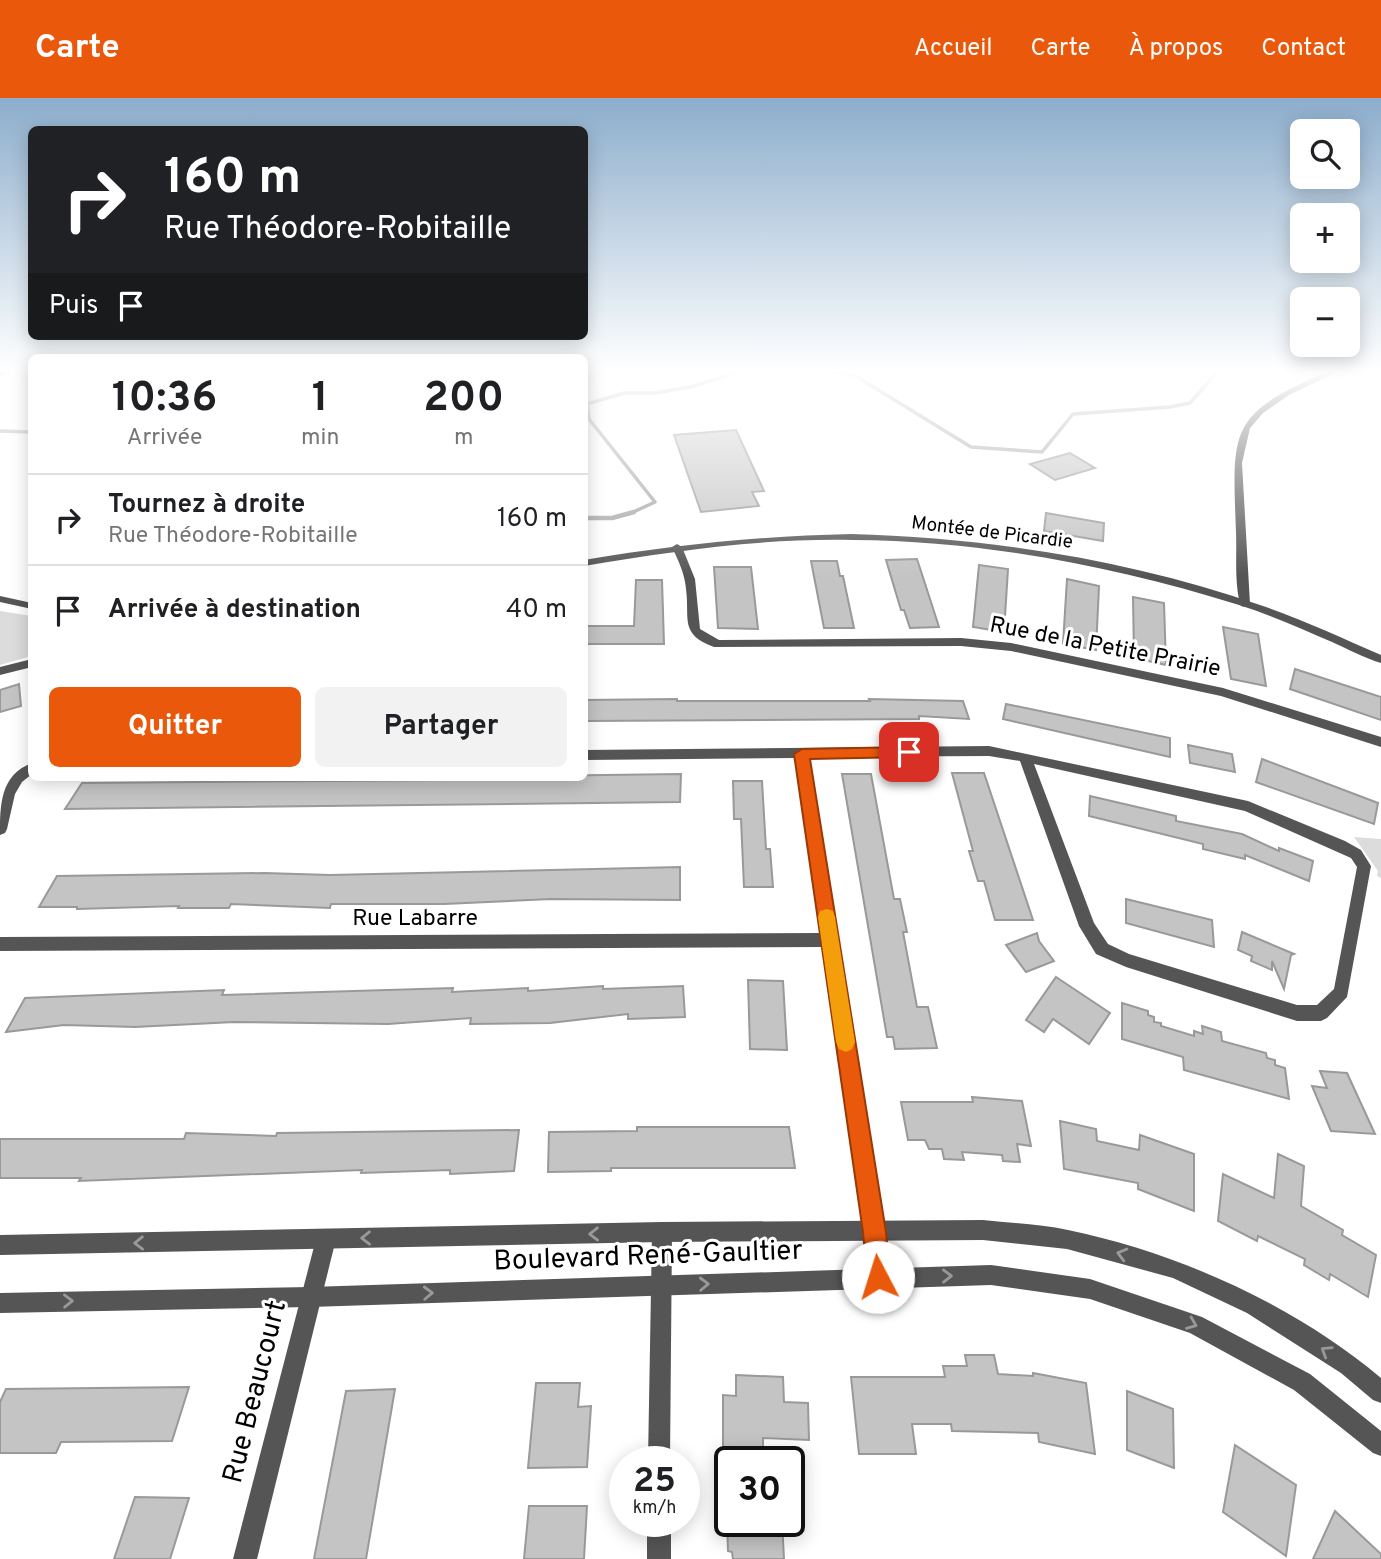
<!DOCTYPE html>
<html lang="fr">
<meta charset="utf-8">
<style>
:root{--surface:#fff;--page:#f2f2f2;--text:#202124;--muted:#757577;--line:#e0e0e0;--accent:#ea580c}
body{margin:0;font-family:Overpass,sans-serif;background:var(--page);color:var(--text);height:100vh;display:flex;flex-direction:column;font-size:26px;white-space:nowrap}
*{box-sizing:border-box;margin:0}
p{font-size:23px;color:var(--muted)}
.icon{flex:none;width:38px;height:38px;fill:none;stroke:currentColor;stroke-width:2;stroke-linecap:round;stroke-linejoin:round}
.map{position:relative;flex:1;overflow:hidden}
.drawer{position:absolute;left:28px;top:256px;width:560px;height:427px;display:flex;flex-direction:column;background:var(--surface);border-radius:10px;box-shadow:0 4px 18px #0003}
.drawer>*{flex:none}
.top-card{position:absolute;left:28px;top:28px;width:560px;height:214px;border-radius:10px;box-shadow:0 4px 18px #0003;background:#202124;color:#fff;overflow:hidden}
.tools{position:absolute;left:1290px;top:21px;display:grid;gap:14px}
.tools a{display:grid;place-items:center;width:70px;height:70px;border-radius:10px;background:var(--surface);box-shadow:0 4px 18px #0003;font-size:35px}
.speed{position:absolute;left:609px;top:1348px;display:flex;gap:14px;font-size:35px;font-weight:700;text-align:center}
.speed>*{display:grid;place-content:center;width:91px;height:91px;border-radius:50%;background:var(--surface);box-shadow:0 4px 18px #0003;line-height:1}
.speed small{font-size:18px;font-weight:400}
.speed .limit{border:4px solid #111;border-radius:10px;background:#fff;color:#111}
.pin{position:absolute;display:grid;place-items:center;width:60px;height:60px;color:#fff;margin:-30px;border-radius:14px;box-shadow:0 4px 10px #0006}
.me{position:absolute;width:77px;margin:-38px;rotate:355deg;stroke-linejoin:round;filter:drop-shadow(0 0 5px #0008)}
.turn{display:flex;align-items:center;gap:24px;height:147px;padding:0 21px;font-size:32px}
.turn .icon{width:91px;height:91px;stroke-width:2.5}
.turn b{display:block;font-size:49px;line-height:60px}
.then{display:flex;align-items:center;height:66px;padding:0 21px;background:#0003;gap:14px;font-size:26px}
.eta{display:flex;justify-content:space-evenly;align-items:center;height:119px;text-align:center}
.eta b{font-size:42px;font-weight:700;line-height:49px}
.cta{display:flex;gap:14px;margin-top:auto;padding:14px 21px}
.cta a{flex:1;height:80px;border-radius:10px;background:var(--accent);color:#fff;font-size:28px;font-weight:700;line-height:80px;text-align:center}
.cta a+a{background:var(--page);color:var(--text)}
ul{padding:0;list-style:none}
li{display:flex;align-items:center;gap:21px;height:91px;padding:0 21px;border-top:2px solid var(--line)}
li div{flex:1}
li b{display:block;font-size:26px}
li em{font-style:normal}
header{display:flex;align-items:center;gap:42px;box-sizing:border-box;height:98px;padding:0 35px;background:var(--accent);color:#fff}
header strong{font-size:33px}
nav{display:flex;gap:38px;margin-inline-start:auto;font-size:24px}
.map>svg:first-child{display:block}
.green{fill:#dcdcdc}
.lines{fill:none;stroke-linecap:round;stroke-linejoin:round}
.stream-far1{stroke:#a3a3a3;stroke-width:3.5}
.stream{stroke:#a3a3a3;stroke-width:4.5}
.building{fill:#c4c4c4;stroke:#999;stroke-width:2}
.minor{fill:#555;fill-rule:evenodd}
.tertiary{fill:#555;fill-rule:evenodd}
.rail{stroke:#000;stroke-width:3.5;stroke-dasharray:6 2 1 2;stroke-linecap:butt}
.oneway{stroke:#999}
.route{fill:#ea580c;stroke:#983908;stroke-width:2}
.slow{fill:#f59e0b}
.labels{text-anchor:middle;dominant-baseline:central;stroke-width:6;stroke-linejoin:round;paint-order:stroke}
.far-street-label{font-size:19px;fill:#000;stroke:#fff}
.street-label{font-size:23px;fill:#000;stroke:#fff}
.near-street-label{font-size:28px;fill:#000;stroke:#fff}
</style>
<header>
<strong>Carte</strong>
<nav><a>Accueil</a><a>Carte</a><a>À propos</a><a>Contact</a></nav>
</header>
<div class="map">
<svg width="1381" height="1461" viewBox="0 0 1381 1461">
<rect width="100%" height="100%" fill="#fff"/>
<g class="green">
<path d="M0,513L31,518V558L0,567Z"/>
<path d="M1354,739L1381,741V780L1377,778L1378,773Z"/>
</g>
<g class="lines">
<g class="stream-far1">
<path d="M823,273L854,277L971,349L1042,354L1073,316L1170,309L1190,305L1218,273"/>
<path d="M0,333L32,334"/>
<path d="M629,416L655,404L589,321L587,306L624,295H655L690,289L743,273"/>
</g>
<path class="stream" d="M584,420H612L634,414"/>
</g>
<g class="building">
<path d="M736,332L764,393L752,394L759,408L701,414L674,337Z"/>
<path d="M1070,355L1095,370L1055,382L1030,366Z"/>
<path d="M1046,415L1104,425L1103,443L1044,433Z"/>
<path d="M917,461L931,504L939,529L910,530L904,512H901L886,462Z"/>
<path d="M811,463H837L840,478H843L854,530H824Z"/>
<path d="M979,467L1008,471L1004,534L973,529Z"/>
<path d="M714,469H751L758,531L718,530Z"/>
<path d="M1067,481L1099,488L1096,552L1063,546Z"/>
<path d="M636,482H662L664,546H584V528H634Z"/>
<path d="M1133,499L1164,505L1166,567L1134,560Z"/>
<path d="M1223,529L1258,536L1266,588L1231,581Z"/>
<path d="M1295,571L1381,599V622L1290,591Z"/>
<path d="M19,586L21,608L0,614V592Z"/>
<path d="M677,601V603H870L869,601L963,603L969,621L919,618V621L584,623V602Z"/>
<path d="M1006,606L1170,640V659L1003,621Z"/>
<path d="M1188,647L1232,656L1235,674L1190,665Z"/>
<path d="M1262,661L1378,705L1374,726L1256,684Z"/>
<path d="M952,675H984L1033,822H995L984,783H978L969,753H973Z"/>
<path d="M681,676L680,704L65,711L82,685L450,682L451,679Z"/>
<path d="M842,676H871L894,801H900L907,834H903L917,909H928L937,950L895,951L893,939H887Z"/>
<path d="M733,683H762L766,751H770L773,789H744L741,721H734Z"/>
<path d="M1090,698L1176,718V723L1242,736L1279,753V750L1313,763L1309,783L1245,757V761L1203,751V746L1089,718Z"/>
<path d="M680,769V802L551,801L444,806H331L330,810L231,806L229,810H178L179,808L77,811V809H39L57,778L264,775L330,777Z"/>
<path d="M1126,801L1212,822L1214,849L1126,825Z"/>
<path d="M1242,834L1294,856L1291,857L1284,891L1272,863V872L1251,863L1252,858L1238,852Z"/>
<path d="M1037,835L1039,843L1054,863L1026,874L1006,847Z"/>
<path d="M1056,879L1110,915L1089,946L1053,921L1044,934L1026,922Z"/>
<path d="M748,882L783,883L787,952L750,951Z"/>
<path d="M603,888V891L683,888L685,919L628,921V916L550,925L470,926L471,920L388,926L234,924L135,929L64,927L6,934L25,900L224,892L222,897L453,890L452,894L528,890V893Z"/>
<path d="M1122,905L1148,913V917L1154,919V924L1161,925V928L1194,938V933L1203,936L1202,928L1221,934L1222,943L1266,955L1267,960L1275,962V967L1285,970L1289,1001L1184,972L1183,959L1122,941Z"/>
<path d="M1320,973L1347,975L1375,1036L1331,1033L1312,988L1327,990Z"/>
<path d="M972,999L1022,1003L1031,1048L1017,1046L1020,1064L1003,1063L1002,1057L962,1054L964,1062L944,1061L942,1051H929L925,1042H908L901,1004H973Z"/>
<path d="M1060,1023L1096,1031L1097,1043L1139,1052L1140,1037L1194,1056V1113L1138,1091V1085L1064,1071Z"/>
<path d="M637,1029H789L795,1070H611V1073L548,1074L549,1034L637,1033Z"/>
<path d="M519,1032L514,1073L450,1076V1072L361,1075L362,1072L79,1083L81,1080H0V1041H184L186,1035L276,1038L277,1035Z"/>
<path d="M1278,1056L1304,1068L1301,1108L1343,1132L1342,1137L1376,1157L1368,1199L1330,1176L1329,1182L1304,1167L1305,1161L1258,1138L1257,1143L1218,1123L1223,1076L1274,1100Z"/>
<path d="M965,1257H994L998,1276L1033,1278V1275L1086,1285L1095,1356L1039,1344L1038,1335L952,1333L951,1326H912L916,1356H859L851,1279H945L943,1268H967Z"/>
<path d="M736,1277L783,1279L784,1304L808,1305L809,1342L763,1340V1363H723V1297L736,1298Z"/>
<path d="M536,1285H580L578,1309L591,1308L587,1369L528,1370Z"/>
<path d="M189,1289L172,1343L61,1344L56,1355H0V1304L6,1291Z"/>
<path d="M395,1291L366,1461H314L346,1293Z"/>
<path d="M1127,1293L1173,1311L1174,1370L1127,1352Z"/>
<path d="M1235,1347L1296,1387L1286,1458L1223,1414Z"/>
<path d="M135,1399L189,1400L170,1461H114Z"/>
<path d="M529,1408H587L584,1461H524Z"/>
<path d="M1335,1413L1381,1456V1461H1313Z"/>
<path d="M727,1423H782L784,1461H733L732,1454L728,1453Z"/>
</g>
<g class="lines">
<g class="minor">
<path d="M1328,273H1339L1289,297L1263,315L1250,330L1242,365L1250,506L1245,509L1241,508C1234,489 1237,455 1236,434C1232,329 1229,317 1328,273Z"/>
<path d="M677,446L682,449L695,481L700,531L719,542L961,540L1011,545L1223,590L1381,639V649L1221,598L1011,553L961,548L714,549C679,536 690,521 686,491C685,476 678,462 672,449Z"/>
<path d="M32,561V569L0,577V569Z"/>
<path d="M989,648L1248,703L1345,743L1361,752L1371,768L1347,899L1327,920L1321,923H1297L1126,869L1096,856L1079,828L1020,663L989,658L809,659L885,1134L888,1179L885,1186L878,1189L871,1186L868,1179L865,1134L824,849L0,853V839L822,835L796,660L584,662V652ZM1034,666L1245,713L1351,760L1357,769L1334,891L1317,907H1297L1129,856L1108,846L1094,825Z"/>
<path d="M32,665V676L22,684L15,696L7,731L5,735L0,737C0,707 0,677 32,665Z"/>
<path d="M662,1124L669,1127L672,1134L670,1363H648L652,1134L655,1127Z"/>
<path d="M326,1131L333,1134L336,1141L257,1461H233L316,1141L319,1134Z"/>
<rect x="647" y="1423" width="24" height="38"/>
</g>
<g class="tertiary">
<path d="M851,436C991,440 1131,462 1263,508C1303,522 1342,540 1381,557V565C1364,560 1348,551 1332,544C1302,531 1271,517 1239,507C1114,468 984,443 853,442C763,440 673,453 584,468V462C673,447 761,438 851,436Z"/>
<path d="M0,498L32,505V511L0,504Z"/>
<path d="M983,1122C1011,1125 1041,1126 1068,1132C1179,1155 1294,1207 1381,1280V1305L1373,1302L1341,1275L1247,1215L1173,1180L1067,1151L983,1142L662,1144L0,1157V1137L662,1124Z"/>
<path d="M991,1167L1090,1181L1202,1219L1310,1276L1381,1333V1358L1373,1355L1294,1292L1190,1235L1090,1201L991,1187L310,1209L0,1215V1195L310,1189Z"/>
</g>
<path class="rail" d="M0,276L9,273"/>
</g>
<defs><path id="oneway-chevron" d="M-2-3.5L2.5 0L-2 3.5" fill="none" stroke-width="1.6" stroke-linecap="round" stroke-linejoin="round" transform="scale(1.75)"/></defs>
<g class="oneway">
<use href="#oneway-chevron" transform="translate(594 1136) rotate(179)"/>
<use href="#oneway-chevron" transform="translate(366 1140) rotate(179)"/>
<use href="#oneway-chevron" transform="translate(139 1145) rotate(179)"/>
<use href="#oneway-chevron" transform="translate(1122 1156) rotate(-165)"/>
<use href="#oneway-chevron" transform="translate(947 1178) rotate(-1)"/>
<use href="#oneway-chevron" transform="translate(704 1186) rotate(-2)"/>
<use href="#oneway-chevron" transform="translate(428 1195) rotate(-2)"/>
<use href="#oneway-chevron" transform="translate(68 1203) rotate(-1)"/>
<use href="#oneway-chevron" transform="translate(1192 1226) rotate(22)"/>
<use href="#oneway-chevron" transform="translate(1326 1253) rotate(-148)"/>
</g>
<linearGradient id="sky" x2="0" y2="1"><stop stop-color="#8cadcc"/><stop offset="0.57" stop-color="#fff"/><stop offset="1" stop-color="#fff" stop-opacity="0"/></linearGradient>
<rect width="1381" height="478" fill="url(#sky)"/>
<path class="route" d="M909,649L916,654L909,659L810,661L886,1134L890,1179L887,1187L878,1191L870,1187L867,1179L863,1134L794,656L802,651Z"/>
<path class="slow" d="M827,811L833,813L835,819L855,944L852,951L846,954L839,951L836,944L818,819L820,813Z"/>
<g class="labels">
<g class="far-street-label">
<text transform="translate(992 435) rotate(7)">Montée de Picardie</text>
</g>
<g class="street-label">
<text transform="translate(1105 550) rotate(11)">Rue de la Petite Prairie</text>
<text x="415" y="821">Rue Labarre</text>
</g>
<g class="near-street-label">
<text transform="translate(648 1159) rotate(-2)">Boulevard René-Gaultier</text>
<text transform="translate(256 1294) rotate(-76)">Rue Beaucourt</text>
</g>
</g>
</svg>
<div class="tools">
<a><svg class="icon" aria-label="search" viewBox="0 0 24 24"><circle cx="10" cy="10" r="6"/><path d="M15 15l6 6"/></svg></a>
<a>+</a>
<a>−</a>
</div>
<div class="speed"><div>25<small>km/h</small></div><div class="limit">30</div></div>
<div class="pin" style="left:909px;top:654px;background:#d93025"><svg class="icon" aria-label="arrive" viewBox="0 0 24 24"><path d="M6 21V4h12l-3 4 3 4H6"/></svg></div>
<svg class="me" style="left:878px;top:1179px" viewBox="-20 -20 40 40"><circle r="19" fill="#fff"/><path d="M0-13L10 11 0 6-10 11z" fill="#ea580c"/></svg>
<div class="top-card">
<div class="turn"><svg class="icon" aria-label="right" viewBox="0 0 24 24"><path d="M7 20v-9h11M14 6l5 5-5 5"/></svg><div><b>160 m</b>Rue Théodore-Robitaille</div></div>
<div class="then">Puis<svg class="icon" aria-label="arrive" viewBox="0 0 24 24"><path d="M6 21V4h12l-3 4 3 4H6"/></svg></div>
</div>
<section class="drawer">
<div class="eta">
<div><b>10:36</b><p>Arrivée</p></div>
<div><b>1</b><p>min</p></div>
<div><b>200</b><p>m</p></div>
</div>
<ul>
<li><svg class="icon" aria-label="right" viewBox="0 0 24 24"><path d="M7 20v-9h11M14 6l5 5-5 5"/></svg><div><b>Tournez à droite</b><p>Rue Théodore-Robitaille</p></div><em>160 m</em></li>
<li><svg class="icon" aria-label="arrive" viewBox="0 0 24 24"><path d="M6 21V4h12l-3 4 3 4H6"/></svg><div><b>Arrivée à destination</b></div><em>40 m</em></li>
</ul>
<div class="cta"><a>Quitter</a><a>Partager</a></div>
</section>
</div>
